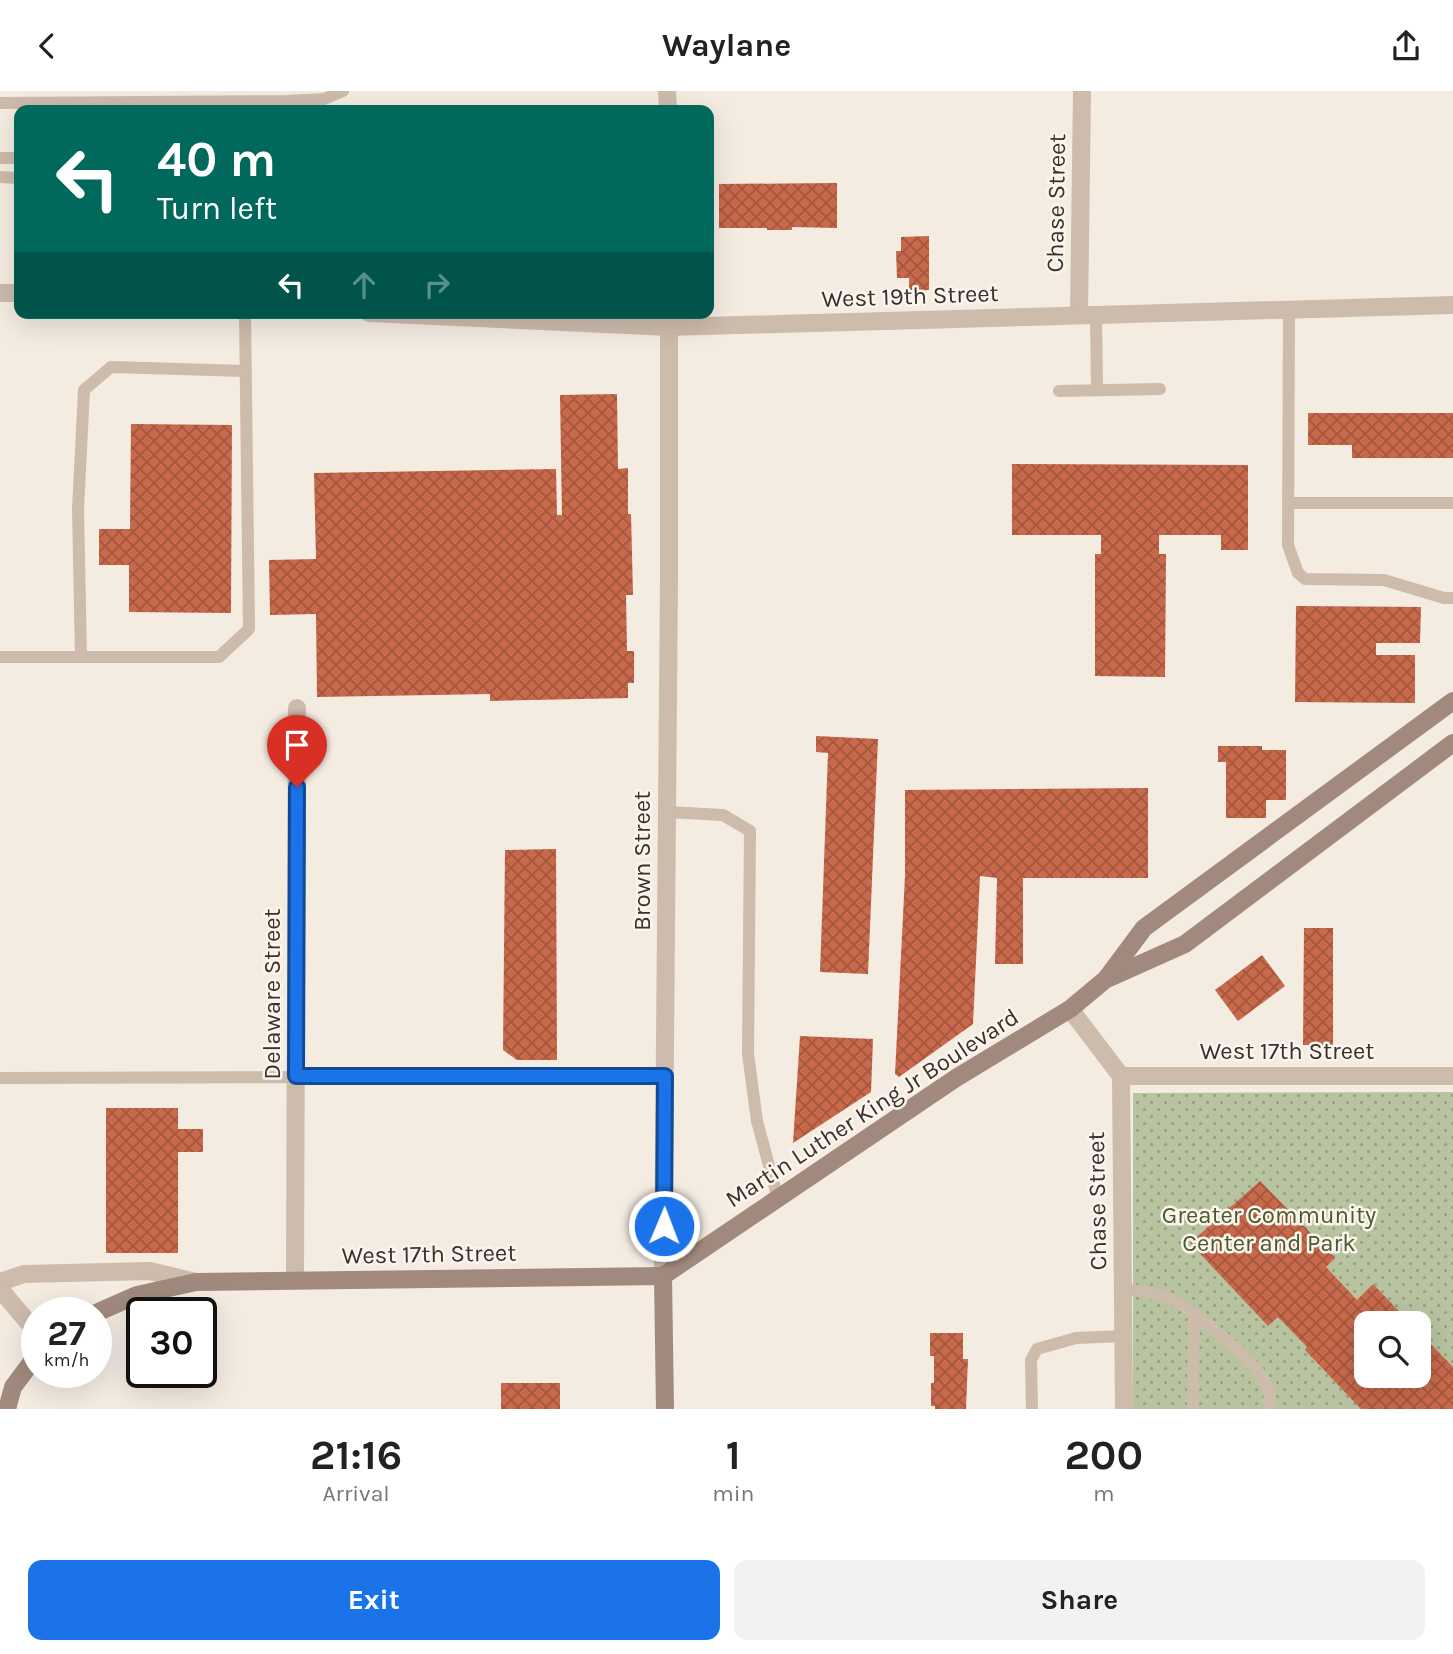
<!DOCTYPE html>
<style>
:root{--surface:#fff;--page:#f2f2f2;--text:#222;--muted:#767676;--accent:#1a73e8}
body{margin:0;font-family:Karla,sans-serif;background:var(--page);color:var(--text);height:100vh;display:flex;flex-direction:column;font-size:26px;white-space:nowrap}
*{box-sizing:border-box;margin:0}
p{font-size:23px;color:var(--muted)}
.icon{flex:none;width:38px;height:38px;fill:none;stroke:currentColor;stroke-width:2;stroke-linecap:round;stroke-linejoin:round}
.map{position:relative;height:1318px;overflow:hidden}
.panel{display:flex;flex-direction:column;background:var(--surface);flex:1}
.panel>*{flex:none}
.banner{position:absolute;left:14px;top:14px;width:700px;height:214px;border-radius:14px;box-shadow:0 7px 28px #0002;background:#00695c;color:#fff;overflow:hidden}
.buttons{position:absolute;left:1354px;top:1220px;display:grid;gap:14px}
.buttons a{display:grid;place-items:center;width:77px;height:77px;border-radius:14px;background:var(--surface);box-shadow:0 7px 28px #0002;font-size:35px}
.speed{position:absolute;left:21px;top:1206px;display:flex;gap:14px;font-size:35px;font-weight:700;text-align:center}
.speed>*{display:grid;place-content:center;width:91px;height:91px;border-radius:50%;background:var(--surface);box-shadow:0 7px 28px #0002;line-height:1}
.speed small{font-size:18px;font-weight:400}
.speed .limit{border:4px solid #111;border-radius:10px;background:#fff;color:#111}
.pin{position:absolute;display:grid;place-items:center;width:60px;height:60px;color:#fff;margin:-72px -30px;border-radius:50% 50% 50% 0;rotate:-45deg;box-shadow:0 0 7px #0007}
.pin .icon{rotate:45deg}
.me{position:absolute;width:77px;margin:-38px;rotate:1deg;stroke-linejoin:round;filter:drop-shadow(0 0 5px #0008)}
.turn{display:flex;align-items:center;gap:24px;height:147px;padding:0 28px;font-size:32px}
.turn .icon{width:91px;height:91px;stroke-width:2.5}
.turn b{display:block;font-size:49px;line-height:60px}
.lanes{display:flex;align-items:center;height:66px;padding:0 28px;background:#0003;justify-content:center;gap:35px;direction:ltr}
.lanes .off{opacity:.35}
.eta{display:flex;justify-content:space-evenly;align-items:center;height:119px;text-align:center}
.eta b{font-size:42px;font-weight:700;line-height:49px}
.action{display:flex;gap:14px;margin-top:auto;padding:14px 28px}
.action a{flex:1;height:80px;border-radius:14px;background:var(--accent);color:#fff;font-size:28px;font-weight:700;line-height:80px;text-align:center}
.action a+a{background:var(--page);color:var(--text)}
header{display:flex;justify-content:space-between;align-items:center;height:91px;padding:0 28px;background:var(--surface);font-size:32px;font-weight:700}
.map>svg:first-child{display:block}
.grass{fill:url(#grass-dots);fill-rule:evenodd}
.building{fill:url(#building-cross-hatch)}
.lines{fill:none;stroke-linecap:round;stroke-linejoin:round}
.service{stroke:#cdbbac;stroke-width:12}
.minor{stroke:#cdbbac;stroke-width:18}
.tertiary{stroke:#cdbbac;stroke-width:18}
.secondary{stroke:#a18a7d;stroke-width:18}
.route-casing{stroke:#114b97;stroke-width:18}
.route{stroke:#1a73e8;stroke-width:12}
.labels{text-anchor:middle;dominant-baseline:central;stroke-width:5;stroke-linejoin:round;paint-order:stroke}
.street-label{font-size:24px;fill:#3b302b;stroke:#fbf5ee}
.park-label{font-size:24px;fill:#4a5a2e;stroke:#fbf5ee}
</style>
<header><svg class="icon" aria-label="back" viewBox="0 0 24 24"><path d="M15 5l-7 7 7 7"/></svg>Waylane<svg class="icon" aria-label="share" viewBox="0 0 24 24"><path d="M12 15V3M7 8l5-5 5 5M5 13v7h14v-7"/></svg></header>
<div class="map">
<svg width="1453" height="1318" viewBox="0 0 1453 1318">
<defs>
<pattern id="grass-dots" width="8" height="8" patternUnits="userSpaceOnUse" patternTransform="scale(1.75)"><rect width="8" height="8" fill="#b8c4a0"/><path d="M2 2h.1M6 6h.1" fill="none" stroke="#97a083" stroke-width="1.8" stroke-linecap="round"/></pattern>
<pattern id="building-cross-hatch" width="8" height="8" patternUnits="userSpaceOnUse" patternTransform="scale(1.75)"><rect width="8" height="8" fill="#c8694b"/><path d="M0 0l8 8M0 8l8-8" fill="none" stroke="#a4573f"/></pattern>
</defs>
<rect width="100%" height="100%" fill="#f4ebe1"/>
<path class="grass" d="M1453,1001V1318H1133V1002ZM1367,1232H1419V1284H1367Z"/>
<g class="building">
<path d="M837,92V137L792,136V139H767V137H719V93Z"/>
<path d="M929,145V199L909,200V187H897L896,160H901V146Z"/>
<path d="M617,303L618,378L628,377V423H631L633,504H626L627,560H634V592H628V607L490,610V603L317,606L316,523L270,524L269,469L316,468L314,382L556,378L557,424H562L560,304Z"/>
<path d="M1308,322H1453V367H1352V354H1308Z"/>
<path d="M131,333L232,334L231,522L129,521V474H99V438H130Z"/>
<path d="M1012,373L1248,374V459H1221V444H1159V463H1166L1165,586L1095,585V463H1101V444H1012Z"/>
<path d="M1296,515L1421,516L1420,552H1376V564H1415V612L1295,611Z"/>
<path d="M816,645L878,648L868,883L820,881L828,662L816,661Z"/>
<path d="M1218,655H1262V659H1286V709H1266V727H1226V671H1218Z"/>
<path d="M1148,697V787H1023V873H995L997,787L980,785L973,933L899,986L895,983L905,785V699Z"/>
<path d="M556,758L557,969H517L503,959L505,759Z"/>
<path d="M1304,837H1333V954H1303Z"/>
<path d="M1262,864L1285,895L1238,930L1215,899Z"/>
<path d="M800,945L873,948L871,1001L793,1052Z"/>
<path d="M106,1017H178V1038H203V1061H178V1162H106Z"/>
<path d="M1260,1090L1335,1167L1326,1176L1357,1209L1373,1193L1410,1232H1367V1284H1419V1241L1453,1276V1318H1361L1305,1259L1307,1256L1278,1226L1268,1235L1190,1152Z"/>
<path d="M930,1242H963V1268H968L966,1318H935V1315H931V1292H934V1265H930Z"/>
<rect x="501" y="1292" width="59" height="26"/>
</g>
<g class="lines">
<g class="service">
<path d="M0,12L287,10L324,8L343,0"/>
<path d="M0,67H19"/>
<path d="M0,86L19,87"/>
<path d="M1289,219L1288,454L1298,482L1305,488L1384,489L1444,507H1453"/>
<path d="M1096,223L1097,299"/>
<path d="M1059,300L1160,298"/>
<path d="M1288,412H1453"/>
<path d="M0,566H219L249,538L245,222"/>
<path d="M81,566L78,418L84,299L111,276L246,280"/>
<path d="M667,721L723,724L750,740L748,963L757,1030L778,1108"/>
<path d="M0,987L665,985"/>
<path d="M1123,1198C1136,1200 1153,1201 1166,1206C1190,1215 1254,1269 1265,1291C1270,1300 1270,1308 1270,1318"/>
<path d="M1032,1318L1031,1269L1037,1258L1076,1247L1123,1245"/>
<path d="M1193,1318L1194,1221"/>
</g>
<g class="minor">
<path d="M1079,224L1082,0"/>
<path d="M1070,918L1121,985L1124,1318"/>
<path d="M1121,985H1453"/>
<path d="M663,1185L669,488V236"/>
<path d="M295,1189L297,617"/>
<path d="M0,1191L24,1183L150,1180L196,1191"/>
<path d="M0,1198L37,1242"/>
</g>
<g class="tertiary">
<path d="M667,0L668,19"/>
<path d="M0,202H19"/>
<path d="M369,222L669,236L1453,214"/>
</g>
<g class="secondary">
<path d="M1109,887L1185,853L1453,652"/>
<path d="M663,1185L956,987L1070,918L1106,888L1144,837L1453,610"/>
<path d="M663,1185L665,1318"/>
<path d="M96,1222L137,1204L196,1191L663,1185"/>
<path d="M7,1318L13,1296L37,1264"/>
</g>
</g>
<g class="lines">
<defs>
<path id="route" d="M297,696L296,985H665L664,1135"/>
</defs>
<use href="#route" class="route-casing"/>
<use href="#route" class="route"/>
</g>
<g class="labels">
<g class="street-label">
<text transform="translate(1056 112) rotate(-89)">Chase Street</text>
<text transform="translate(910 205) rotate(-2)">West 19th Street</text>
<text transform="translate(642 770) rotate(-90)">Brown Street</text>
<text transform="translate(272 903) rotate(-90)">Delaware Street</text>
<text x="1287" y="960">West 17th Street</text>
<text transform="translate(872 1017) rotate(-33)">Martin Luther King Jr Boulevard</text>
<text transform="translate(1097 1110) rotate(-91)">Chase Street</text>
<text transform="translate(429 1163) rotate(-1)">West 17th Street</text>
</g>
<g class="park-label">
<text x="1269" y="1124">Greater Community<tspan x="1269" dy="28">Center and Park</tspan></text>
</g>
</g>
</svg>
<div class="buttons">
<a><svg class="icon" aria-label="search" viewBox="0 0 24 24"><circle cx="10" cy="10" r="6"/><path d="M15 15l6 6"/></svg></a>
</div>
<div class="speed"><div>27<small>km/h</small></div><div class="limit">30</div></div>
<div class="pin" style="left:297px;top:696px;background:#d93025"><svg class="icon" aria-label="arrive" viewBox="0 0 24 24"><path d="M6 21V4h12l-3 4 3 4H6"/></svg></div>
<svg class="me" style="left:664px;top:1135px" viewBox="-20 -20 40 40"><circle r="17" fill="#1a73e8" stroke="#fff" stroke-width="3"/><path d="M0-11L8 9 0 5-8 9z" fill="#fff"/></svg>
<div class="banner">
<div class="turn"><svg class="icon" aria-label="left" viewBox="0 0 24 24"><path d="M17 20v-9H6M10 6l-5 5 5 5"/></svg><div><b>40 m</b>Turn left</div></div>
<div class="lanes"><svg class="icon" aria-label="left" viewBox="0 0 24 24"><path d="M17 20v-9H6M10 6l-5 5 5 5"/></svg><svg class="icon off" aria-label="ahead" viewBox="0 0 24 24"><path d="M12 20V5M6 11l6-6 6 6"/></svg><svg class="icon off" aria-label="right" viewBox="0 0 24 24"><path d="M7 20v-9h11M14 6l5 5-5 5"/></svg></div>
</div>
</div>
<section class="panel">
<div class="eta">
<div><b>21:16</b><p>Arrival</p></div>
<div><b>1</b><p>min</p></div>
<div><b>200</b><p>m</p></div>
</div>
<div class="action"><a>Exit</a><a>Share</a></div>
</section>
